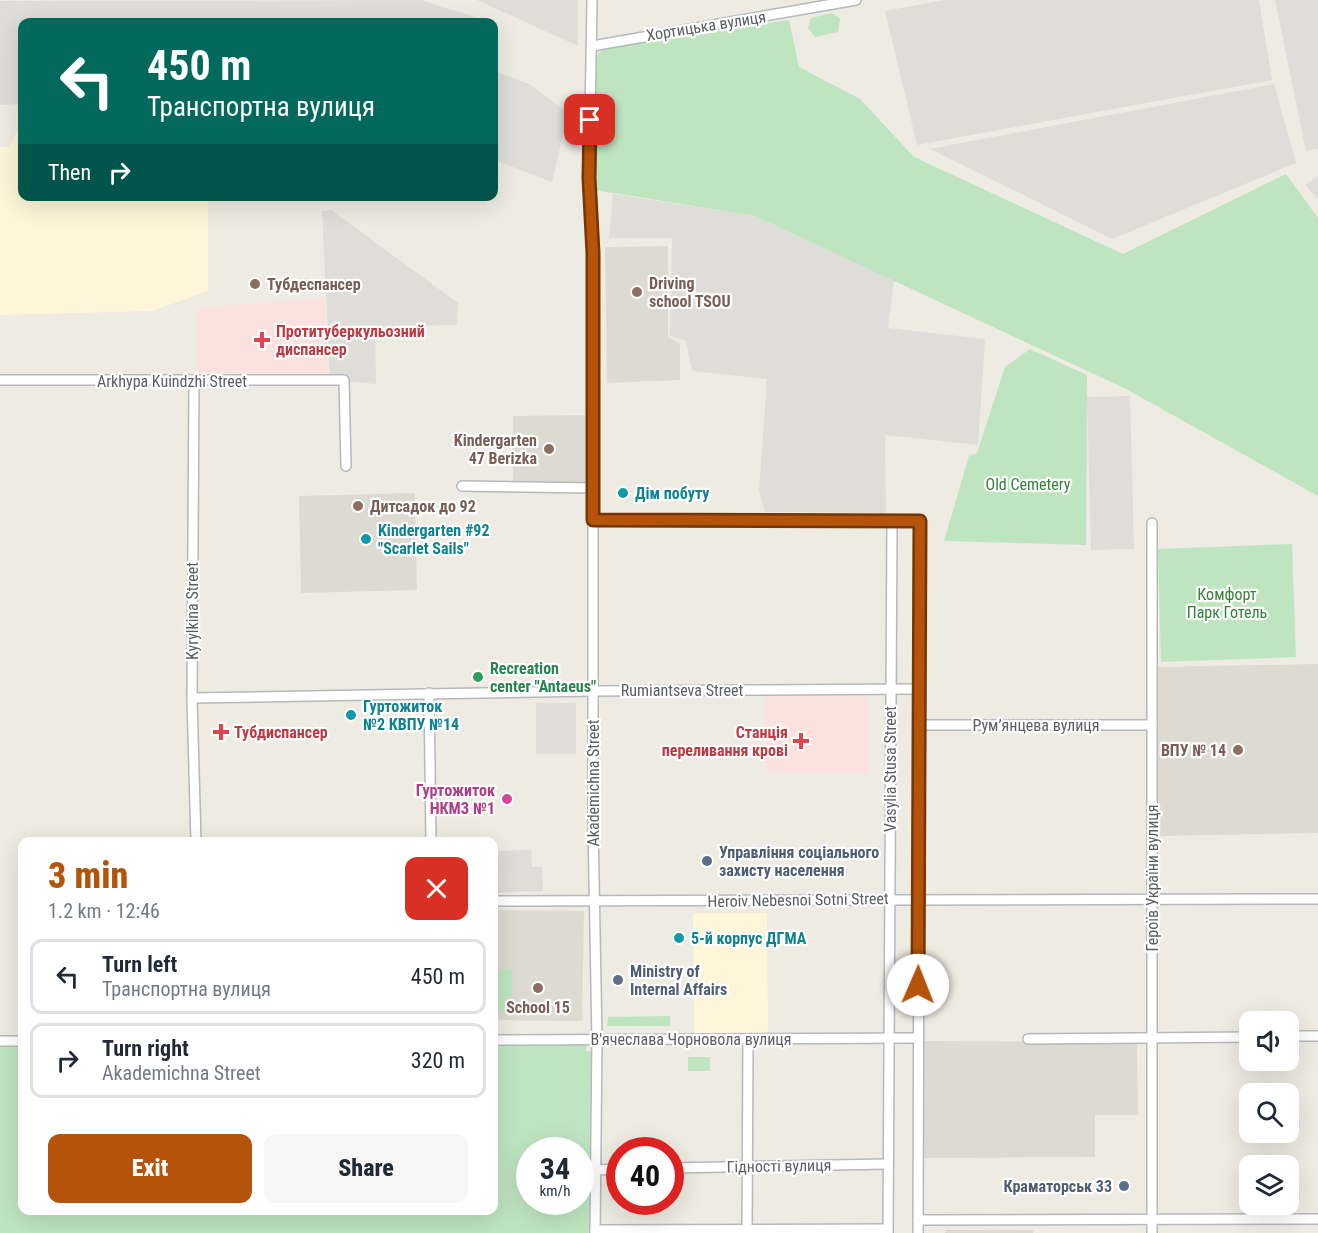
<!DOCTYPE html>
<meta charset="utf-8">
<style>
:root{--surface:#fff;--page:#f6f6f7;--text:#1f2937;--muted:#747a83;--line:#e0e1e3;--accent:#b45309}
body{margin:0;font-family:"Roboto Condensed",sans-serif;background:var(--page);color:var(--text);height:100vh;display:flex;flex-direction:column;font-size:22px;white-space:nowrap}
*{box-sizing:border-box;margin:0}
p{font-size:20px;color:var(--muted)}
.icon{flex:none;width:33px;height:33px;fill:none;stroke:currentColor;stroke-width:2;stroke-linecap:round;stroke-linejoin:round}
.map{position:relative;flex:1;overflow:hidden}
.sheet{position:absolute;left:18px;top:837px;width:480px;height:378px;display:flex;flex-direction:column;background:var(--surface);border-radius:12px;box-shadow:0 6px 24px #0002}
.sheet>*{flex:none}
.guide{position:absolute;left:18px;top:18px;width:480px;height:183px;border-radius:12px;box-shadow:0 6px 24px #0002;background:#00695c;color:#fff;overflow:hidden}
.controls{position:absolute;left:1239px;top:1011px;display:grid;gap:12px}
.controls a{display:grid;place-items:center;width:60px;height:60px;border-radius:12px;background:var(--surface);box-shadow:0 6px 24px #0002;font-size:30px}
.speed{position:absolute;left:516px;top:1137px;display:flex;gap:12px;font-size:30px;font-weight:700;text-align:center}
.speed>*{display:grid;place-content:center;width:78px;height:78px;border-radius:50%;background:var(--surface);box-shadow:0 6px 24px #0002;line-height:1}
.speed small{font-size:15px;font-weight:400}
.speed .limit{border:9px solid #d22;background:#fff;color:#111}
.pin{position:absolute;display:grid;place-items:center;width:51px;height:51px;color:#fff;margin:-26px;border-radius:12px;box-shadow:0 3px 9px #0006}
.me{position:absolute;width:66px;margin:-33px;rotate:1deg;stroke-linejoin:round;filter:drop-shadow(0 0 4px #0008)}
.turn{display:flex;align-items:center;gap:21px;height:126px;padding:0 30px;font-size:27px}
.turn .icon{width:78px;height:78px;stroke-width:2.5}
.turn b{display:block;font-size:42px;line-height:51px}
.then{display:flex;align-items:center;height:57px;padding:0 30px;background:#0003;gap:12px;font-size:22px}
.round{display:grid;place-items:center;flex:none;width:63px;height:63px;border-radius:12px;background:var(--page)}
.overview{display:flex;align-items:center;justify-content:space-between;height:102px;padding:0 30px}
h1{font-size:36px;font-weight:800;line-height:45px;color:var(--accent)}
.button{display:flex;gap:12px;margin-top:auto;padding:12px 30px}
.button a{flex:1;height:69px;border-radius:12px;background:var(--accent);color:#fff;font-size:24px;font-weight:800;line-height:69px;text-align:center}
.button a+a{background:var(--page);color:var(--text)}
ul{padding:0;list-style:none}
li{display:flex;align-items:center;gap:18px;height:75px;margin:0 12px 9px;padding:0 18px;border:3px solid var(--line);border-radius:12px}
li div{flex:1}
li b{display:block;font-size:22px}
li em{font-style:normal}
.map>svg:first-child{display:block}
.commercial{fill:#fdf6d8}
.industrial{fill:#dfddd7}
.education{fill:#dddad1}
.medical{fill:#fbe2de}
.green{fill:#bfe5c0;fill-rule:evenodd}
.lines{fill:none;stroke-linecap:round;stroke-linejoin:round}
.minor-casing{stroke:#b5b8bd;stroke-width:12}
.minor{stroke:#fff;stroke-width:9}
.route-casing{stroke:#753606;stroke-width:15}
.route{stroke:#b45309;stroke-width:10}
.education-dot{fill:#8d6e63;stroke:#fff;stroke-width:2}
.health-dot{fill:#e0444e;stroke:#fff;stroke-width:2}
.culture-dot{fill:#0f9aa8;stroke:#fff;stroke-width:2}
.leisure-dot{fill:#2e9e5b;stroke:#fff;stroke-width:2}
.hotel-dot{fill:#d1479c;stroke:#fff;stroke-width:2}
.service-dot{fill:#5c6f8a;stroke:#fff;stroke-width:2}
.labels{text-anchor:middle;dominant-baseline:central;stroke-width:4.5;stroke-linejoin:round;paint-order:stroke}
.street-label{font-size:16px;fill:#5b5e63;stroke:#fff}
.education-label{font-size:16px;font-weight:bold;fill:#785e54;stroke:#fff;text-anchor:start}
.health-label{font-size:16px;font-weight:bold;fill:#be3a42;stroke:#fff;text-anchor:start}
.park-label{font-size:16px;fill:#34813a;stroke:#fff}
.culture-label{font-size:16px;font-weight:bold;fill:#0d838f;stroke:#fff;text-anchor:start}
.leisure-label{font-size:16px;font-weight:bold;fill:#27864d;stroke:#fff;text-anchor:start}
.hotel-label{font-size:16px;font-weight:bold;fill:#b23c85;stroke:#fff;text-anchor:end}
.service-label{font-size:16px;font-weight:bold;fill:#4e5e75;stroke:#fff;text-anchor:start}
</style>
<div class="map">
<svg width="1318" height="1233" viewBox="0 0 1318 1233">
<rect width="100%" height="100%" fill="#eeebe2"/>
<g class="commercial">
<path d="M18,129H22V196L208,197V291L152,311L0,315V147H9Z"/>
<path d="M693,913H767L768,1033L694,1035Z"/>
</g>
<g class="industrial">
<path d="M421,0L491,22H22V104L0,105V1Z"/>
<path d="M477,0H578V46Z"/>
<path d="M944,0H1259L1272,80L917,145L885,11Z"/>
<path d="M1275,0H1318V149L1306,151Z"/>
<path d="M494,71L529,84L568,113L552,182L494,160Z"/>
<path d="M1274,84L1296,163L1112,239L930,149Z"/>
<path d="M1318,176V199L1305,185Z"/>
<path d="M613,194L755,216L894,280L888,328L985,339L978,445L885,435L886,513L765,512L759,491L767,379L692,371L686,341L670,336L672,238H609Z"/>
<path d="M331,210L458,303L457,325L375,327L376,384L330,380L322,211Z"/>
<path d="M1130,396L1134,549L1091,550L1087,397Z"/>
<rect x="536" y="703" width="40" height="51"/>
<path d="M531,850L532,867H542L543,891L494,893V851Z"/>
</g>
<g class="education">
<path d="M668,246V337L680,344V380L607,383L605,247Z"/>
<path d="M585,415V482H513V416Z"/>
<path d="M415,493L417,590L301,593L299,496Z"/>
<path d="M1318,664V833L1159,836L1156,667Z"/>
<path d="M494,910L584,911L582,1021L494,1020Z"/>
<path d="M924,1041L1137,1042L1138,1115H1095V1157L924,1158Z"/>
<rect x="945" y="1230" width="88" height="3"/>
</g>
<g class="medical">
<path d="M324,298L329,377L197,372V308Z"/>
<path d="M869,694V773H766L765,696Z"/>
</g>
<g class="green">
<path d="M832,13L840,19L838,32L815,37L808,28L811,18Z"/>
<path d="M789,20L799,67L860,99L914,157L1123,254L1286,174L1318,218V496L1126,389L755,216L595,190V62L598,54L603,49Z"/>
<path d="M1030,349L1087,375L1086,545L944,541L969,456L977,453L1005,367Z"/>
<path d="M1292,544L1296,657L1161,662L1158,549Z"/>
<path d="M512,969V1011H494V970Z"/>
<path d="M670,1016V1026H607L608,1017Z"/>
<path d="M494,1045H586V1051L591,1052V1233H0V1047H22V1210H494ZM530,1150H580V1202H530Z"/>
<rect x="688" y="1057" width="22" height="14"/>
</g>
<g class="lines">
<defs>
<g id="minor">
<path d="M592,0L589,178L593,253V825L597,1039L595,1233"/>
<path d="M592,46L856,0"/>
<path d="M0,380H344L346,466"/>
<path d="M194,381L192,698L196,842"/>
<path d="M462,486L593,488"/>
<path d="M593,521H920L918,1233"/>
<path d="M429,693L431,842"/>
<path d="M192,698L593,691L920,689"/>
<path d="M920,725H1152"/>
<path d="M494,901L1318,899"/>
<path d="M1288,1036H1318"/>
<path d="M1028,1039L1250,1037"/>
<path d="M494,1040L918,1038"/>
<path d="M0,1041H22"/>
<path d="M670,1168L888,1164"/>
<path d="M595,1170L620,1169"/>
<path d="M918,1220L1318,1219"/>
<path d="M595,1230L888,1229"/>
<path d="M747,1233L748,1039"/>
<path d="M888,1233L892,521"/>
<path d="M1152,1233V523"/>
</g>
</defs>
<use href="#minor" class="minor-casing"/>
<use href="#minor" class="minor"/>
</g>
<g class="lines">
<defs>
<path id="route" d="M590,120L589,178L593,253V520L920,521L918,985"/>
</defs>
<use href="#route" class="route-casing"/>
<use href="#route" class="route"/>
</g>
<g class="education-dot">
<circle cx="255" cy="284" r="6"/>
<circle cx="637" cy="292" r="6"/>
<circle cx="549" cy="449" r="6"/>
<circle cx="358" cy="506" r="6"/>
<circle cx="1238" cy="750" r="6"/>
<circle cx="538" cy="988" r="6"/>
</g>
<g class="health-dot">
<path d="M259 331h6v6h6v6h-6v6h-6v-6h-6v-6h6z"/>
<path d="M218 723h6v6h6v6h-6v6h-6v-6h-6v-6h6z"/>
<path d="M798 732h6v6h6v6h-6v6h-6v-6h-6v-6h6z"/>
</g>
<g class="culture-dot">
<circle cx="623" cy="493" r="6"/>
<circle cx="366" cy="539" r="6"/>
<circle cx="351" cy="715" r="6"/>
<circle cx="679" cy="938" r="6"/>
</g>
<circle class="leisure-dot" cx="478" cy="677" r="6"/>
<circle class="hotel-dot" cx="507" cy="799" r="6"/>
<g class="service-dot">
<circle cx="707" cy="861" r="6"/>
<circle cx="618" cy="980" r="6"/>
<circle cx="1124" cy="1186" r="6"/>
</g>
<g class="labels">
<g class="street-label">
<text transform="translate(706 26) rotate(-9)">Хортицька вулиця</text>
<text x="172" y="381">Arkhypa Kuindzhi Street</text>
<text transform="translate(192 611) rotate(-90)">Kyrylkina Street</text>
<text x="682" y="690">Rumiantseva Street</text>
<text x="1036" y="725">Рум’янцева вулиця</text>
<text transform="translate(890 769) rotate(-90)">Vasylia Stusa Street</text>
<text transform="translate(593 783) rotate(-90)">Akademichna Street</text>
<text transform="translate(1152 878) rotate(-90)">Героїв України вулиця</text>
<text transform="translate(798 900) rotate(-1)">Heroiv Nebesnoi Sotni Street</text>
<text x="691" y="1039">В'ячеслава Чорновола вулиця</text>
<text transform="translate(779 1166) rotate(-1)">Гідності вулиця</text>
</g>
<g class="education-label">
<text x="649" y="283">Driving<tspan x="649" dy="18">school TSOU</tspan></text>
<text x="267" y="284">Тубдеспансер</text>
<text x="537" y="440" text-anchor="end">Kindergarten<tspan x="537" dy="18">47 Berizka</tspan></text>
<text x="370" y="506">Дитсадок до 92</text>
<text x="1226" y="750" text-anchor="end">ВПУ № 14</text>
<text x="538" y="1007" text-anchor="middle">School 15</text>
</g>
<g class="health-label">
<text x="276" y="331">Протитуберкульозний<tspan x="276" dy="18">диспансер</tspan></text>
<text x="234" y="732">Тубдиспансер</text>
<text x="788" y="732" text-anchor="end">Станція<tspan x="788" dy="18">переливання крові</tspan></text>
</g>
<g class="park-label">
<text x="1028" y="484">Old Cemetery</text>
<text x="1227" y="594">Комфорт<tspan x="1227" dy="18">Парк Готель</tspan></text>
</g>
<g class="culture-label">
<text x="635" y="493">Дім побуту</text>
<text x="378" y="530">Kindergarten #92<tspan x="378" dy="18">"Scarlet Sails"</tspan></text>
<text x="363" y="706">Гуртожиток<tspan x="363" dy="18">№2 КВПУ №14</tspan></text>
<text x="691" y="938">5-й корпус ДГМА</text>
</g>
<g class="leisure-label">
<text x="490" y="668">Recreation<tspan x="490" dy="18">center "Antaeus"</tspan></text>
</g>
<g class="hotel-label">
<text x="495" y="790">Гуртожиток<tspan x="495" dy="18">НКМЗ №1</tspan></text>
</g>
<g class="service-label">
<text x="719" y="852">Управління соціального<tspan x="719" dy="18">захисту населення</tspan></text>
<text x="630" y="971">Ministry of<tspan x="630" dy="18">Internal Affairs</tspan></text>
<text x="1112" y="1186" text-anchor="end">Краматорськ 33</text>
</g>
</g>
</svg>
<div class="controls">
<a><svg class="icon" aria-label="sound" viewBox="0 0 24 24"><path d="M4 9h4l5-4v14l-5-4H4zM17 9q2 3 0 6"/></svg></a>
<a><svg class="icon" aria-label="search" viewBox="0 0 24 24"><circle cx="10" cy="10" r="6"/><path d="M15 15l6 6"/></svg></a>
<a><svg class="icon" aria-label="layers" viewBox="0 0 24 24"><path d="M12 4l9 5-9 5-9-5zM3 14l9 5 9-5"/></svg></a>
</div>
<div class="speed"><div>34<small>km/h</small></div><div class="limit">40</div></div>
<div class="pin" style="left:590px;top:120px;background:#d93025"><svg class="icon" aria-label="arrive" viewBox="0 0 24 24"><path d="M6 21V4h12l-3 4 3 4H6"/></svg></div>
<svg class="me" style="left:918px;top:985px" viewBox="-20 -20 40 40"><circle r="19" fill="#fff"/><path d="M0-13L10 11 0 6-10 11z" fill="#b45309"/></svg>
<div class="guide">
<div class="turn"><svg class="icon" aria-label="left" viewBox="0 0 24 24"><path d="M17 20v-9H6M10 6l-5 5 5 5"/></svg><div><b>450 m</b>Транспортна вулиця</div></div>
<div class="then">Then<svg class="icon" aria-label="right" viewBox="0 0 24 24"><path d="M7 20v-9h11M14 6l5 5-5 5"/></svg></div>
</div>
<section class="sheet">
<div class="overview"><div><h1>3 min</h1><p>1.2 km · 12:46</p></div><a class="round" style="background:#d93025;color:#fff"><svg class="icon" aria-label="close" viewBox="0 0 24 24"><path d="M6 6l12 12M18 6L6 18"/></svg></a></div>
<ul>
<li><svg class="icon" aria-label="left" viewBox="0 0 24 24"><path d="M17 20v-9H6M10 6l-5 5 5 5"/></svg><div><b>Turn left</b><p>Транспортна вулиця</p></div><em>450 m</em></li>
<li><svg class="icon" aria-label="right" viewBox="0 0 24 24"><path d="M7 20v-9h11M14 6l5 5-5 5"/></svg><div><b>Turn right</b><p>Akademichna Street</p></div><em>320 m</em></li>
</ul>
<div class="button"><a>Exit</a><a>Share</a></div>
</section>
</div>
